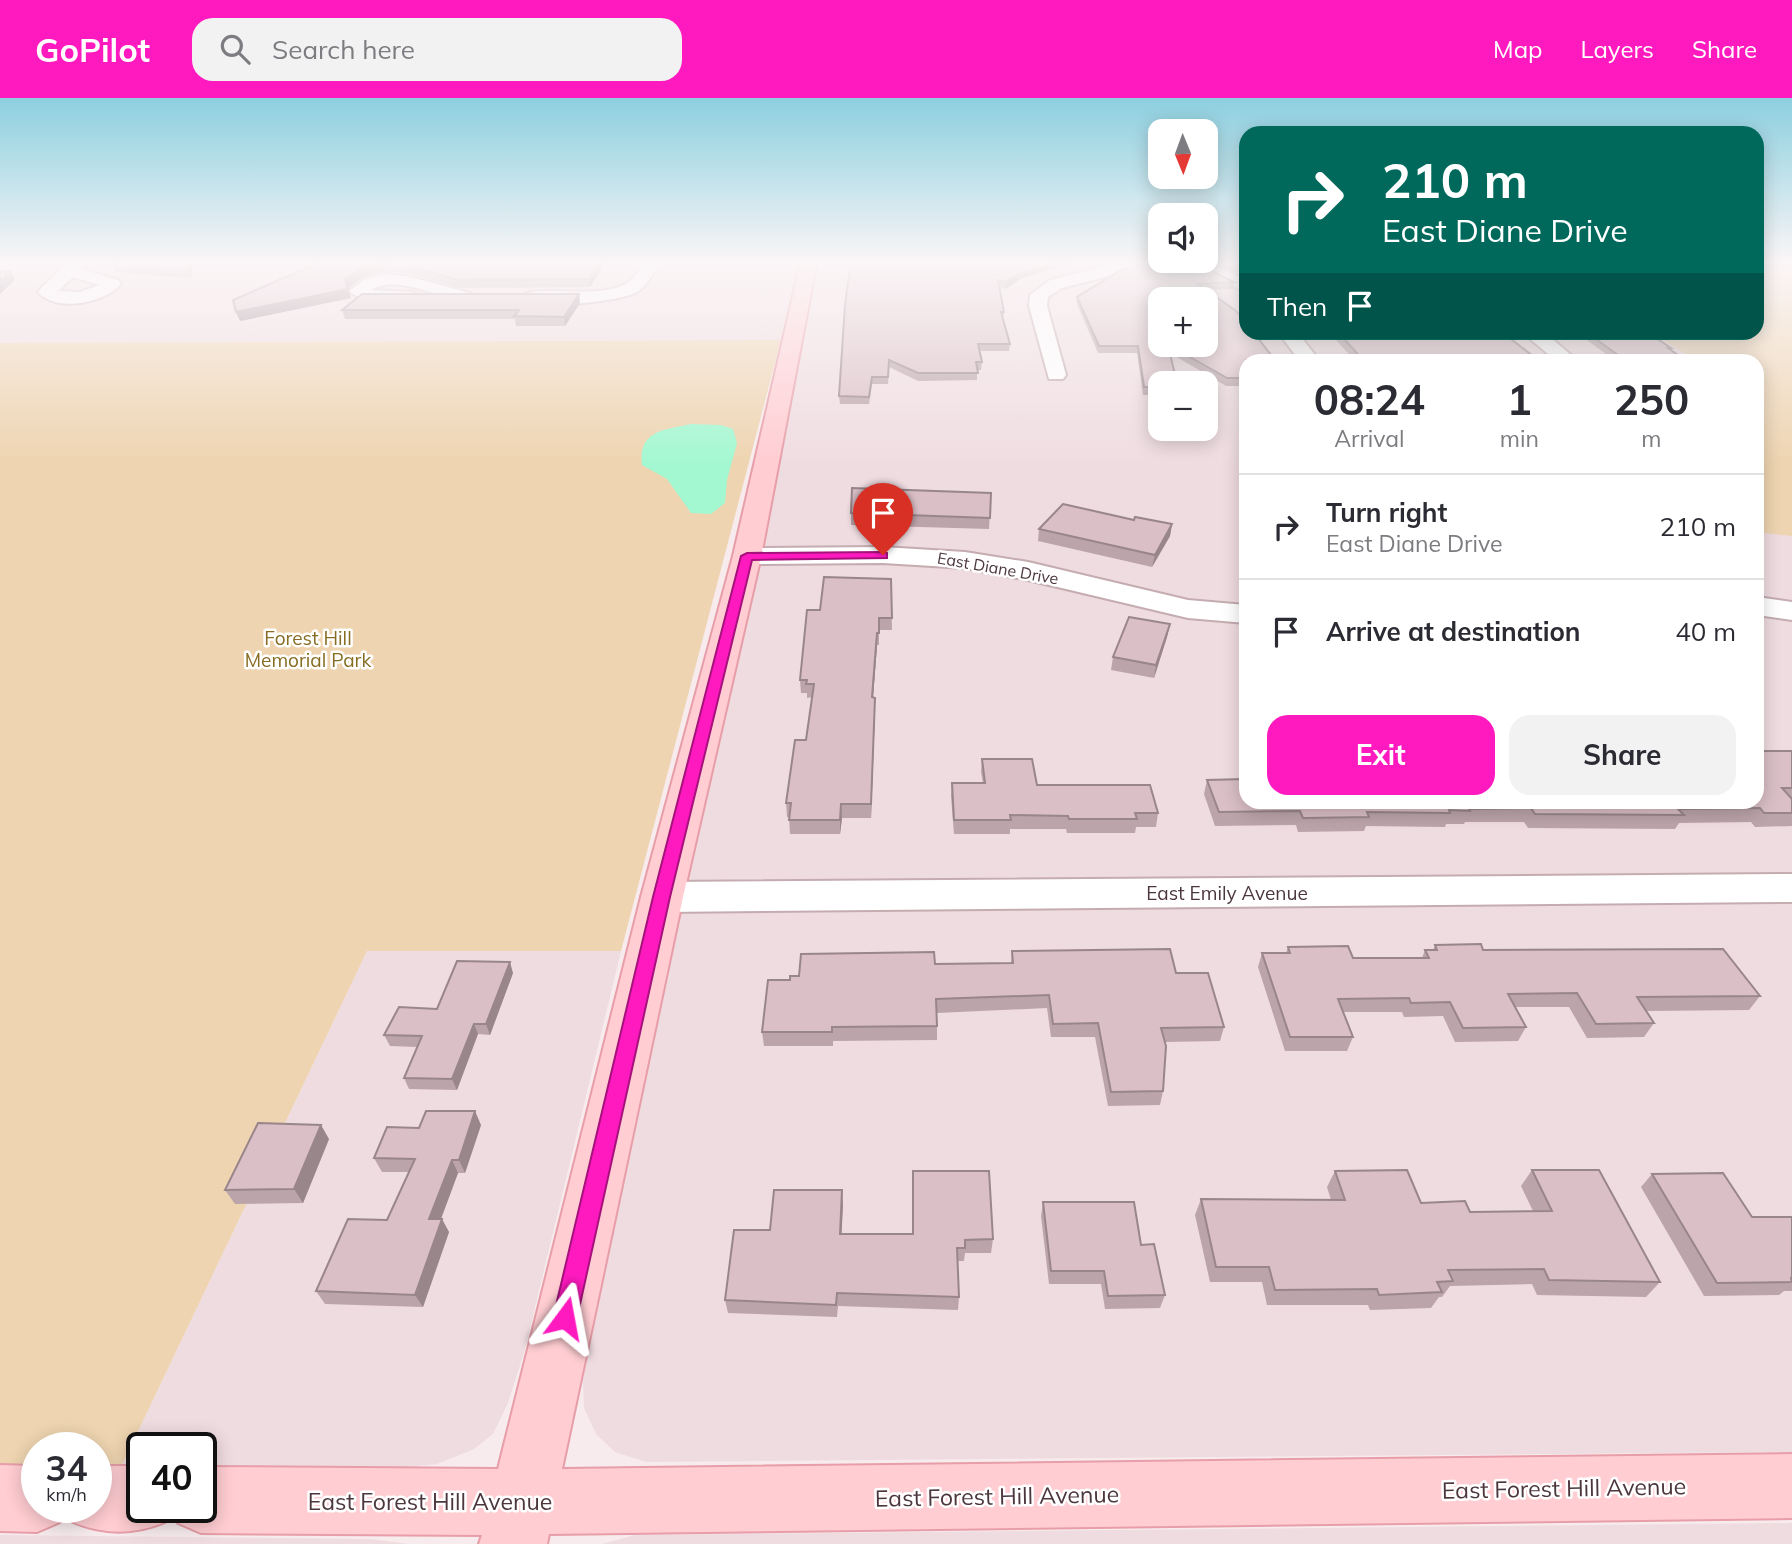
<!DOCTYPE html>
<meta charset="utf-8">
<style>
:root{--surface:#fff;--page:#f2f2f3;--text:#2b2b33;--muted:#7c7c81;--line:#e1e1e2;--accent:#ff1abf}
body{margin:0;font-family:Mulish,sans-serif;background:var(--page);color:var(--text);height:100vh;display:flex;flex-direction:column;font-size:26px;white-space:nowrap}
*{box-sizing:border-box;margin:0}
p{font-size:23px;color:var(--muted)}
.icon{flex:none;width:38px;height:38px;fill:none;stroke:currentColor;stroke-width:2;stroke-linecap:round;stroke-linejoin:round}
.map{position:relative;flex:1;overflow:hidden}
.details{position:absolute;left:1239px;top:256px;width:525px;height:455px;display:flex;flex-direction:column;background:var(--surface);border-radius:21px;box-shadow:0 4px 18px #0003}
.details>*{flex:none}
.banner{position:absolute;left:1239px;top:28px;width:525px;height:214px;border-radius:21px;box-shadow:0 4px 18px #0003;background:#00695c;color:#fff;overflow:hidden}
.needle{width:46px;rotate:179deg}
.fabs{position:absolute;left:1148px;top:21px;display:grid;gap:14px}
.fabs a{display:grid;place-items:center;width:70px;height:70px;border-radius:14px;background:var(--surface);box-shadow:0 4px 18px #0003;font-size:35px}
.speed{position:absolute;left:21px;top:1334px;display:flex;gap:14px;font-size:35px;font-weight:700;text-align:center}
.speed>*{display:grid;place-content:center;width:91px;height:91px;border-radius:50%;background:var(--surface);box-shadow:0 4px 18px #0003;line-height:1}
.speed small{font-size:18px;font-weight:400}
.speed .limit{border:4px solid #111;border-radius:10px;background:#fff;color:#111}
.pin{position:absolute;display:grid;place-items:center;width:60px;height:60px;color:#fff;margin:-72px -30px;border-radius:50% 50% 50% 0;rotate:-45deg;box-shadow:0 0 7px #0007}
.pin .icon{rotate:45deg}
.me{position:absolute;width:77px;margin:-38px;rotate:13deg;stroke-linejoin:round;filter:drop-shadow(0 0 5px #0008)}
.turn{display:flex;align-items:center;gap:24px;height:147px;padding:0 28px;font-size:32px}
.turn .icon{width:91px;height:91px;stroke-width:2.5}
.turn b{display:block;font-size:49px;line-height:60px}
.then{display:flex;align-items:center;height:66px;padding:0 28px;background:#0003;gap:14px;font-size:26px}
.eta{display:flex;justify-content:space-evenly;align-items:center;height:119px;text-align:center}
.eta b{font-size:42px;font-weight:700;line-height:49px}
.cta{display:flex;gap:14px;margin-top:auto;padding:14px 28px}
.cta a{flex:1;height:80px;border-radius:21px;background:var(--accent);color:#fff;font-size:28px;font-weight:700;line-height:80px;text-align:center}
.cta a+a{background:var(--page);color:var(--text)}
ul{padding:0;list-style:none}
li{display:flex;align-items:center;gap:21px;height:105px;padding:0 28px;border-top:2px solid var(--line)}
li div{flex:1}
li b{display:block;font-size:26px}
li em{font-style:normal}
header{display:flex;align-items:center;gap:42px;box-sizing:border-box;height:98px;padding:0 35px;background:var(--accent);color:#fff}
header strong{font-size:33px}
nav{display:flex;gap:38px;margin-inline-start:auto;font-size:24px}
.search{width:490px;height:63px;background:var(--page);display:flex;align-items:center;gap:18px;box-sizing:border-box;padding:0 24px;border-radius:21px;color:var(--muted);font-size:26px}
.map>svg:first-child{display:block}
.residential{fill:#efdce0;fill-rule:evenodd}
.green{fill:#eed4b0}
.water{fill:#a3f8d1}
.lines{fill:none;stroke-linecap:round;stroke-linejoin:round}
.street-casing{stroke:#c4acb1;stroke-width:4}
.secondary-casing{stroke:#e79ea8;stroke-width:4}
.street{fill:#fff;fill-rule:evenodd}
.secondary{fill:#ffcdd2;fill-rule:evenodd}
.wall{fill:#bba4aa}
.shaded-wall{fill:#99868b}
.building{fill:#dabfc6;stroke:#99868b;stroke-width:2}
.route{fill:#ff1abf;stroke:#a6117c;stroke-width:2}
.labels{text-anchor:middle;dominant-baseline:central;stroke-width:5;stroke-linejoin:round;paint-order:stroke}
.far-street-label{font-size:16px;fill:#4c373d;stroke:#fff}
.park-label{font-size:19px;fill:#866d23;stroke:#fff}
.street-label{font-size:19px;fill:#4c373d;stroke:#fff}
.near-street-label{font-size:23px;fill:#4c373d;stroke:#fff}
</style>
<header>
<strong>GoPilot</strong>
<div class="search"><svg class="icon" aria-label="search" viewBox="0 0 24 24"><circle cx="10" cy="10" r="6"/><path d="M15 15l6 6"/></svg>Search here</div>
<nav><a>Map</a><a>Layers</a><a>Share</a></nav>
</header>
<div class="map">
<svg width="1792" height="1446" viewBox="0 0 1792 1446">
<rect width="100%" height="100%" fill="#f7ebed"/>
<g class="residential">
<path d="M0,163H801L781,242L0,245Z"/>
<path d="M820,163H1246V234H1757V163H1792V1354L646,1364L615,1354L596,1336L584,1310L583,1283L593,1219ZM1160,201H1206V247H1160ZM1246,262H1757V704H1246ZM1160,285H1206V331H1160Z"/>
<path d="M367,853H621L524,1255L508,1305L493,1336L474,1351L437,1366L397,1370H201V1349H142V1369H121Z"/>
<path d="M1792,1425V1446H602L635,1437Z"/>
<path d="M0,1437L371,1441L409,1446H0Z"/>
</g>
<g class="green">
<path d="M1757,163H1792V438L1757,434V311L1761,310L1757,307V262H1695L1652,235L1757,234Z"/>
<path d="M781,242L621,853H367L121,1369H96V1349H37V1369L0,1368V245Z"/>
</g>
<path class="water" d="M691,326L721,327L733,331L737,345L727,382L725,405L711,416L691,415L667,381L642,367C638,332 664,332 691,326Z"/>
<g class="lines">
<defs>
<g id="street">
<path d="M70,163H88L81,171L118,182L121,186C105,205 56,215 38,194L41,190ZM73,179L99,187L80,194L58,193Z"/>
<path d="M644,163H660C654,174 648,187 637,194C620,204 533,213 520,199C534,184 605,205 631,182C637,177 640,169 644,163Z"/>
<path d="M1128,163H1158L1156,166L1062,190L1048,199L1047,208L1066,277L1063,281H1049L1029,208L1030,197L1050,182Z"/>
<path d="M1177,163C1204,163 1222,170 1246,182V194Z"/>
<path d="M384,176L411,179L470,195L473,199L464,204C436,199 398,176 371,192L413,194L422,199C411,210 360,205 349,193L365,181Z"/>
<path d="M1278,234H1297L1319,262H1299Z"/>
<path d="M1522,234H1544L1577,262H1555Z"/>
<path d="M883,449L965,454L1028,464L1188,502L1246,507V525L1188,520L1028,482L965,470L883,465L747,466L737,464L733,458L737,452L747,450Z"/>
<path d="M1757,499L1792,504V522L1757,517Z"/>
<path d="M1792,776V804L662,814L647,809L641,799L647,789L662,784Z"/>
</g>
<g id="secondary">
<path d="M801,163H817L761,458L683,799L562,1371L1792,1356V1420L549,1436L547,1446H479L482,1437L201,1435L178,1425L171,1409L165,1424C134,1437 104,1437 73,1424L67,1409H96V1368H142V1409H201V1369L498,1371L641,799L733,458Z"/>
<path d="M0,1367L37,1368V1409H66L60,1424L37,1434L0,1433Z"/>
</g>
</defs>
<use href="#street" class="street-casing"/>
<use href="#secondary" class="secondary-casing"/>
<use href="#street" class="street"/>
<use href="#secondary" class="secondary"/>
</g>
<g class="wall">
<path d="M194,163L191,180L115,174L112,166Z"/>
<path d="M323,163H607L590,189L460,190L412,176L384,173L364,178L348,191L351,200L240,223Z"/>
<path d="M851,163L1020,181L1006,191L999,189L1004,214L1003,221L1010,246L1009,253H979L982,264L981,272H977V282L918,283L889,269L888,286H872L869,306H840L839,298Z"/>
<path d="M1150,163L1234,184L1233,191L1207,192L1246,262V288H1226L1170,255L1160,285V297H1143L1137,255H1098L1077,206V199Z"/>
<path d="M1203,163H1246V179L1222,168Z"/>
<path d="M579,196L580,205L565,228H516L515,221H345L342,212Z"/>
<path d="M1329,234H1502L1538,262H1354Z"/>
<path d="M1576,234H1647L1671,250V252L1685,262H1614Z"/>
<path d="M991,395L989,431L851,427V415Z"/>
<path d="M1134,422L1172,426L1170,438L1152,469L1038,443L1039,431Z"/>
<path d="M891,481L892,532H879V547H877L873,600L875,613L871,720H842L840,736H790L789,719H787L786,705L806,642L812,599L807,600V595H801L800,582Z"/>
<path d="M1170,526L1167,539L1154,580L1111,572L1113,559Z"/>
<path d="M1243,537H1246V576H1240V549Z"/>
<path d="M1757,653H1792V728L1755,729L1751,724L1679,725L1675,731L1528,730L1524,724H1465L1464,726H1446L1445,729L1366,728L1364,733L1298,734L1296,727L1215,728L1204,696L1207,682L1246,704H1757Z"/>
<path d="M982,661L1037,687L1158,715L1156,729H1136L1135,735H1067L1066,731H1010V736H954L951,698L952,685H983L981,674Z"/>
<path d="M1435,847L1483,852L1760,898L1749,912L1646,913L1654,925L1644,939L1587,940L1569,909H1515L1526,929L1518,943L1455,944L1443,918L1404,919L1402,914H1343L1353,939L1347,953H1285L1258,869L1262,855H1286L1288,849L1353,860H1422L1425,852H1433Z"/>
<path d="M1012,853L1176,875L1224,929L1220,943L1165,944L1163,993L1160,1007L1108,1008L1095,939H1051L1047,910L937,915V942L833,943V948H764L762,934L799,878L935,866L1011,865Z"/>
<path d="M513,875L490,937L478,936L457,992L409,991L404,980L418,949L390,948L384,937L437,911Z"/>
<path d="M481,1027L465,1075H458L441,1121L449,1134L423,1209L325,1206L316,1193L387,1122L409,1074H382L374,1060L419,1030Z"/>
<path d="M329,1041L303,1105L235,1106L225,1092Z"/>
<path d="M1532,1072L1660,1184L1646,1199L1537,1197L1532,1186L1450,1188L1442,1199H1439L1431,1210L1370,1212L1368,1207H1267L1262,1184H1210L1195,1117L1201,1101L1331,1102L1327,1089L1335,1073L1421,1105L1470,1114L1533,1113L1521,1088Z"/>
<path d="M1652,1076L1752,1119H1792V1193H1784L1779,1197L1704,1198L1641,1089Z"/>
<path d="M1043,1104L1141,1147L1165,1197L1160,1210L1105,1211L1101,1186H1049L1041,1118Z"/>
<path d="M843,1106L841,1136L993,1141L991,1155H965L964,1163H958L959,1199L958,1212L838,1208L837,1219L728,1215L725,1202L770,1132Z"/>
</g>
<g class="shaded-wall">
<path d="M190,163H194L191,180L188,173Z"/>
<path d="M600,163H607L590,189L589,181Z"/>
<path d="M1058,163H1078L1020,181L1006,191V184L1020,175Z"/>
<path d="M382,165L384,173L364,178L347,191L345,182L362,170Z"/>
<path d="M11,173L15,182L0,196V183Z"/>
<path d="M348,191L351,200L240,223L236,214Z"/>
<path d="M579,196L580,205L565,228L564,219Z"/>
<path d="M1172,426L1170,438L1152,469L1155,457Z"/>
<path d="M1170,526L1167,539L1154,580L1156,567Z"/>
<path d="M877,535V547L872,613V599Z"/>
<path d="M875,600V613L871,720V706Z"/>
<path d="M841,706L842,720L840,736V722Z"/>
<path d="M510,864L513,875L490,937L486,926Z"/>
<path d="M474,926L478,936L457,992L452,981Z"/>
<path d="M475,1013L481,1027L465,1075L459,1062Z"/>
<path d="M321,1027L329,1041L303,1105L294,1091Z"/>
<path d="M452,1062L458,1075L436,1134L429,1121Z"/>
<path d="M842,1092L843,1106L841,1149L840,1136Z"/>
<path d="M442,1121L449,1134L423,1209L415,1197Z"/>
</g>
<g class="building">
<path d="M115,163H190L188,173L112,166Z"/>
<path d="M323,163H600L589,181L458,182L410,168L382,165L362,170L345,182L348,191L236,214L233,202Z"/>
<path d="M851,163H1058L1020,175L1006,184L998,182L1004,214H1001L1010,246H978L982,264H976L978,275H918L889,262L888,279H872L869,299L839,298L845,207Z"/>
<path d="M1150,163H1191L1234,184L1198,186L1236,213L1246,225V234H1253L1275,262H1246V280H1227L1169,247H1206V201H1160V247H1168L1177,285H1160V289H1144L1138,248H1099L1077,199L1123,171Z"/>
<path d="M1227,163H1246V172Z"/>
<path d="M11,173L0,183V174Z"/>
<path d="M362,196H579L564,219L514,218L519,212H342Z"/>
<path d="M1338,234H1502L1538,262H1363Z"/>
<path d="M1586,234H1647L1671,250H1668L1685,262H1625Z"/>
<path d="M852,390L991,395L990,420L851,415Z"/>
<path d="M1063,406L1134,422L1135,419L1172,426L1155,457L1039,431Z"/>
<path d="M824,479L891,481L892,520H879V535H877L872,599L875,600L871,706H841L840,722H789L791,705H786L795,642H806L814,586H806L807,582H800L807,512H820Z"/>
<path d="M1129,519L1170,526L1156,567L1113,559Z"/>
<rect x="1243" y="537" width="3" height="26"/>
<path d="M1757,653H1792V690H1782L1792,701V715H1764L1760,710L1678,711L1684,717L1535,716L1531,710L1469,711L1470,713L1449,712L1450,715L1367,714L1369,719L1303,720L1300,713L1219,714L1207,682L1246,681V704H1757V661H1760L1757,658Z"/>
<path d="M982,661H1032L1037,687H1150L1158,715H1135L1137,721H1069L1068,718L1010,717L1011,722H954L952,685H985Z"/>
<path d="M1481,846L1483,852L1723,851L1760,898L1637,899L1654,925L1596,926L1577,895L1508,896L1526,929L1463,930L1450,904L1411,905L1409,900L1338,901L1353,939H1290L1262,855H1290L1288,849L1348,848L1353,860H1429L1425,852H1437L1435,847Z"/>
<path d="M1170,851L1176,875H1208L1224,929L1161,930L1166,948L1163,993L1111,994L1098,925L1053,926L1049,897L936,901L937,928L832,929V934H762L768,882H790V878H799L801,856L934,854L935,866L1013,865L1012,853Z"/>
<path d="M457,863L510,864L486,926H474L452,981L404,980L422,938L384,937L399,909L437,911Z"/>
<path d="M426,1013H475L459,1062H452L429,1121H442L415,1197L316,1193L348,1121L387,1122L415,1061L374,1060L387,1029L419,1030Z"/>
<path d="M258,1025L321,1027L294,1091L225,1092Z"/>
<path d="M1407,1072L1421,1105L1465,1103L1470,1114L1552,1113L1532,1072H1599L1660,1184L1549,1182L1544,1171L1448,1172L1453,1183L1437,1184L1442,1194L1379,1197L1377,1191L1275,1192L1269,1169H1216L1201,1101L1345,1102L1335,1073Z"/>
<path d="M913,1073H989L993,1141L965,1142V1150H957L959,1199L837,1195L836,1207L725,1202L734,1132H770L774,1092H842L840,1136H913Z"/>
<path d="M1723,1075L1752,1119H1792V1180H1791L1792,1184L1717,1185L1652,1076Z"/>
<path d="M1043,1104H1134L1141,1147L1154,1146L1165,1197L1108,1198L1104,1173H1051Z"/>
</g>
<linearGradient id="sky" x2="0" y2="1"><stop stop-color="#8ccfdf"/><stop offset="0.45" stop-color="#fbf6f7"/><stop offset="1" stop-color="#fbf6f7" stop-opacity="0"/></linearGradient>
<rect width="1792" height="366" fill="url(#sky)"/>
<path class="route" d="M883,454L887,455V460L752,462L670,799L577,1220L573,1228L565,1232L556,1228L553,1220L653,799L741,458L747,455Z"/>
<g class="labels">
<g class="far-street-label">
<text transform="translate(998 470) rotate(10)">East Diane Drive</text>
</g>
<g class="park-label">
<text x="308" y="540">Forest Hill<tspan x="308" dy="22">Memorial Park</tspan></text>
</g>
<g class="street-label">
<text x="1227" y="795">East Emily Avenue</text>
</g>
<g class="near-street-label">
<text transform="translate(1564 1390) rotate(-1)">East Forest Hill Avenue</text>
<text transform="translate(997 1398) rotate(-1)">East Forest Hill Avenue</text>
<text x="430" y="1403">East Forest Hill Avenue</text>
</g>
</g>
</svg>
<div class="fabs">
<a><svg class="needle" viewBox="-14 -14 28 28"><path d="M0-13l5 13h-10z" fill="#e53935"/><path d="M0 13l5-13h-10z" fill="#7c7c81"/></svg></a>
<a><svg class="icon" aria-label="sound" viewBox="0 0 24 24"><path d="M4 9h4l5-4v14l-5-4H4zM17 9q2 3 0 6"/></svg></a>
<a>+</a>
<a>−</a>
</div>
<div class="speed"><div>34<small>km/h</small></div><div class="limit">40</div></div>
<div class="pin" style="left:883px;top:457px;background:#d93025"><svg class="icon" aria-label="arrive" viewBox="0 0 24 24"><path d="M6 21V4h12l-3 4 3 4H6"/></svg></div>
<svg class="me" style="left:565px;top:1220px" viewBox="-20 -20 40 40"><path d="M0-17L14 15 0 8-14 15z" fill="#ff1abf" stroke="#fff" stroke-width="4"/></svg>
<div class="banner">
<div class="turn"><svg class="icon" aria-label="right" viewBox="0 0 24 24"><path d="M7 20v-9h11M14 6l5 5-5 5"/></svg><div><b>210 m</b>East Diane Drive</div></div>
<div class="then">Then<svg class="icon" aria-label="arrive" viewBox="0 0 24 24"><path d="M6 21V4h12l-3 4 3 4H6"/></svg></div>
</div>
<section class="details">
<div class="eta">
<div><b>08:24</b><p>Arrival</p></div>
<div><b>1</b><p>min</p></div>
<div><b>250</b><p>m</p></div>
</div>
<ul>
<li><svg class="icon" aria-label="right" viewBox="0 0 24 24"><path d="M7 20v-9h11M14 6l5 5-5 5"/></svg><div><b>Turn right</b><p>East Diane Drive</p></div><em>210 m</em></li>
<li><svg class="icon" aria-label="arrive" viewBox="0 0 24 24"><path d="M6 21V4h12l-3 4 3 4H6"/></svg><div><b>Arrive at destination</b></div><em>40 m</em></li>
</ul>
<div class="cta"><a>Exit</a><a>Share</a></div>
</section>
</div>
